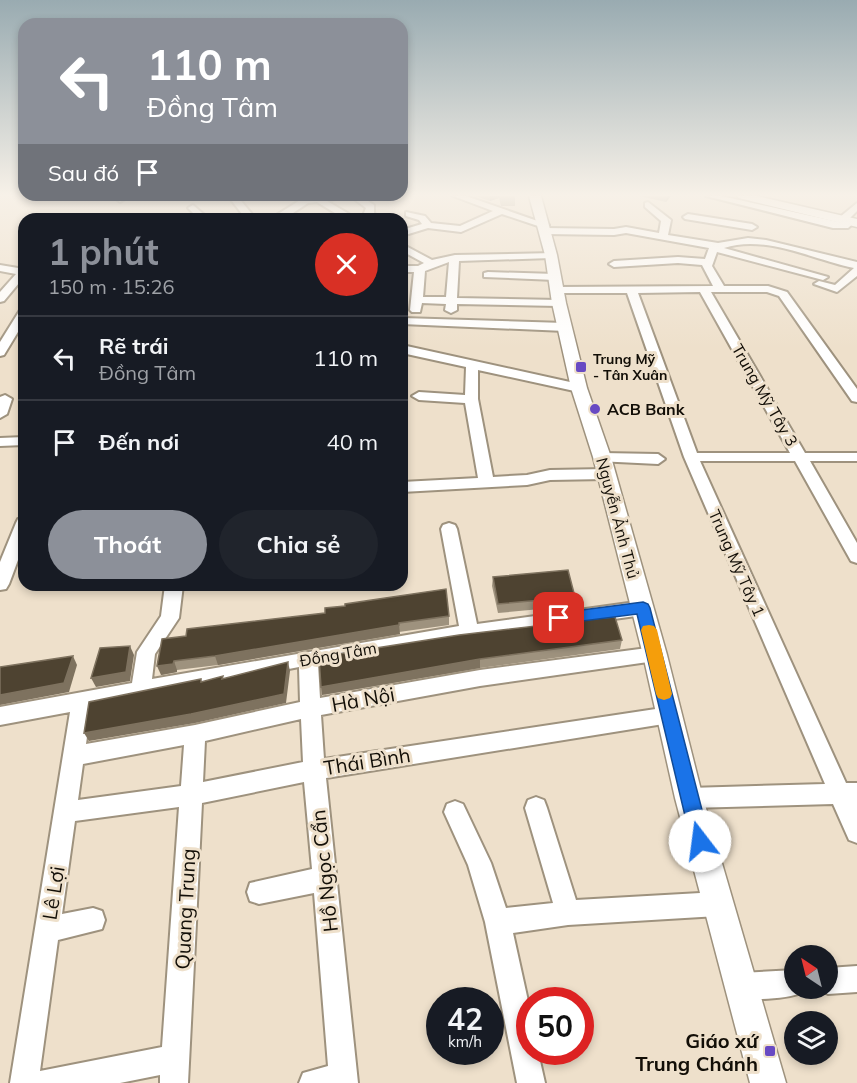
<!DOCTYPE html>
<html lang="vi">
<meta charset="utf-8">
<style>
:root{--surface:#171b24;--page:#20242c;--text:#f1f3f6;--muted:#9ea1a6;--line:#363941;--accent:#8c9099}
body{margin:0;font-family:Mulish,sans-serif;background:var(--page);color:var(--text);height:100vh;display:flex;flex-direction:column;font-size:22px;white-space:nowrap}
*{box-sizing:border-box;margin:0}
p{font-size:20px;color:var(--muted)}
.icon{flex:none;width:33px;height:33px;fill:none;stroke:currentColor;stroke-width:2;stroke-linecap:round;stroke-linejoin:round}
.map{position:relative;flex:1;overflow:hidden}
.panel{position:absolute;left:18px;top:213px;width:390px;height:378px;display:flex;flex-direction:column;background:var(--surface);border-radius:18px;box-shadow:0 3px 9px #0003}
.panel>*{flex:none}
.banner{position:absolute;left:18px;top:18px;width:390px;height:183px;border-radius:18px;box-shadow:0 3px 9px #0003;background:#8c9099;color:#fff;overflow:hidden}
.needle{width:39px;rotate:325deg}
.tools{position:absolute;left:784px;top:945px;display:grid;gap:12px}
.tools a{display:grid;place-items:center;width:54px;height:54px;border-radius:50%;background:var(--surface);box-shadow:0 3px 9px #0003;font-size:30px}
.speed{position:absolute;left:426px;top:987px;display:flex;gap:12px;font-size:30px;font-weight:700;text-align:center}
.speed>*{display:grid;place-content:center;width:78px;height:78px;border-radius:50%;background:var(--surface);box-shadow:0 3px 9px #0003;line-height:1}
.speed small{font-size:15px;font-weight:400}
.speed .limit{border:9px solid #d22;background:#fff;color:#111}
.pin{position:absolute;display:grid;place-items:center;width:51px;height:51px;color:#fff;margin:-26px;border-radius:12px;box-shadow:0 3px 9px #0006}
.me{position:absolute;width:66px;margin:-33px;rotate:345deg;stroke-linejoin:round;filter:drop-shadow(0 0 4px #0008)}
.turn{display:flex;align-items:center;gap:21px;height:126px;padding:0 30px;font-size:27px}
.turn .icon{width:78px;height:78px;stroke-width:2.5}
.turn b{display:block;font-size:42px;line-height:51px}
.then{display:flex;align-items:center;height:57px;padding:0 30px;background:#0003;gap:12px;font-size:22px}
.round{display:grid;place-items:center;flex:none;width:63px;height:63px;border-radius:32px;background:var(--page)}
.summary{display:flex;align-items:center;justify-content:space-between;height:102px;padding:0 30px}
h1{font-size:36px;font-weight:700;line-height:45px;color:var(--accent)}
.primary-button{display:flex;gap:12px;margin-top:auto;padding:12px 30px}
.primary-button a{flex:1;height:69px;border-radius:36px;background:var(--accent);color:#fff;font-size:24px;font-weight:700;line-height:69px;text-align:center}
.primary-button a+a{background:var(--page);color:var(--text)}
ul{padding:0;list-style:none}
li{display:flex;align-items:center;gap:18px;height:84px;padding:0 30px;border-top:2px solid var(--line)}
li div{flex:1}
li b{display:block;font-size:22px}
li em{font-style:normal}
.map>svg:first-child{display:block}
.lines{fill:none;stroke-linecap:round;stroke-linejoin:round}
.minor-casing{stroke:#9e927e;stroke-width:4}
.major-casing{stroke:#9e927e;stroke-width:3}
.minor{fill:#fff;fill-rule:evenodd}
.major{fill:#fff;fill-rule:evenodd}
.wall{fill:#9e927e}
.shaded-wall{fill:#7e725f}
.building{fill:#4e4331;stroke:#7e725f;stroke-width:1.5}
.route{fill:#1a73e8;stroke:#114b97;stroke-width:1.5}
.slow{fill:#f59e0b}
.poi-dot{fill:#684ac3;stroke:#eee0cb;stroke-width:2}
.labels{text-anchor:middle;dominant-baseline:central;stroke-width:6;stroke-linejoin:round;paint-order:stroke}
.far-poi-label{font-size:14px;font-weight:bold;fill:#120e07;stroke:#eee0cb;text-anchor:start}
.street-label{font-size:16px;fill:#120e07;stroke:#eee0cb}
.poi-label{font-size:16px;font-weight:bold;fill:#120e07;stroke:#eee0cb;text-anchor:start}
.near-street-label{font-size:20px;fill:#120e07;stroke:#eee0cb}
.near-poi-label{font-size:20px;font-weight:bold;fill:#120e07;stroke:#eee0cb;text-anchor:end}
</style>
<div class="map">
<svg width="857" height="1083" viewBox="0 0 857 1083">
<rect width="100%" height="100%" fill="#eee0cb"/>
<g class="lines">
<defs>
<g id="minor">
<path d="M119,196H130L120,202L116,199Z"/>
<path d="M228,196H237L256,219H246Z"/>
<path d="M323,196H347L327,201L349,214V218H343L317,202L308,203L284,219H270L302,199Z"/>
<path d="M350,196H360L374,205V213L380,219H370L364,213L366,208Z"/>
<path d="M453,196H466L549,225L544,228L502,214L461,232L428,228L402,236V230L422,224L419,220L406,216V212L425,216L431,223L460,226L493,211Z"/>
<path d="M706,196H721L843,223L845,221H840V217L857,203V211L849,219L856,221L848,228H833Z"/>
<path d="M648,202L671,220L668,235L718,243L748,238L766,240L857,262V276L837,292L814,284L819,281L835,285L854,268C814,260 765,234 724,248L828,277L823,280L717,252L712,266L724,286H768L787,292L857,389V402L852,401L779,296L767,292H711L805,453H857V461H810L857,543V563L851,561L795,461H700L846,783H857V843L849,840L833,804L689,808L681,805L678,798L681,791L689,788L825,784L684,457L627,293H557L552,290L557,287L713,286L702,265L678,263L614,267L609,264L614,261L678,257L705,259L709,248L626,233L614,235L545,234L540,231L545,228L614,229L626,227L659,233L661,221L645,207V203ZM700,292L790,453H697L638,293Z"/>
<path d="M193,205L209,219H199L188,208Z"/>
<path d="M688,214L752,224L757,227L752,230L685,219L683,217Z"/>
<path d="M402,244L432,260L455,255L555,253L556,255L551,258L459,261L457,298L559,300L565,303L559,306L457,304V310L451,313L445,310L446,304L422,303L420,312H412L410,310L414,272H402V266H418L424,263L402,251ZM449,262L446,297H423L425,271Z"/>
<path d="M0,265L24,269V277L4,301L0,302V292L16,274L0,271Z"/>
<path d="M488,272L555,274L560,277L555,280L484,277V273Z"/>
<path d="M24,309V322L4,355L0,356V342L20,310Z"/>
<path d="M402,318L565,323L571,327L565,331L402,324Z"/>
<path d="M402,345L579,384L586,388L579,392L478,370V399L493,477L527,475L550,470L606,469L613,474L606,479L550,480L527,485L402,492V482L478,478L465,403L419,400L412,396L419,392L465,395L466,367L402,353Z"/>
<path d="M5,395L12,399L7,414L0,418V397Z"/>
<path d="M24,437V445L0,446V438Z"/>
<path d="M602,453L658,454L665,459L658,464L597,461L595,458L597,455Z"/>
<path d="M24,518V544L9,584L6,589L0,590V562L16,523L18,519Z"/>
<path d="M449,523L455,525L457,529L477,624L643,601L649,603L652,608L649,613L643,615L484,637L318,664L320,698L480,670L655,647L662,650L665,655L662,660L480,686L321,715L324,759L669,707L676,710L679,716L676,722L326,778L358,1083H299L303,1073L328,1066L314,893L259,904L250,901L247,892L250,883L312,869L304,782L202,803L188,1083H160V1075L120,1083H10L70,712L0,725V707L132,683L137,652L161,616L165,585H183L179,618L155,654L152,679L459,626L441,529L443,525ZM299,667L300,702L195,725L86,744L91,708ZM301,719L303,762L203,782L205,741ZM184,745L181,786L78,800L83,764ZM179,807L162,1047L40,1071L58,940L102,929L105,920L102,911L93,908L62,914L75,821Z"/>
<path d="M536,797L544,800L547,808L576,900L718,892L727,895L730,904L727,913L718,916L568,925L513,933L530,1010V1052H538L545,1083H517L485,922L468,865L444,812L447,804L455,801L463,804L491,863L506,908L553,903L525,808L528,800Z"/>
<path d="M857,966V992L828,994L819,990L818,988H828V968Z"/>
<path d="M795,970V988H806L804,992C788,999 748,1002 732,995L728,986L732,977L741,973Z"/>
</g>
<g id="major">
<path d="M529,196H541L557,255L566,303L587,388L611,457L667,655L703,798L786,1083H750L675,798L643,655L593,457L571,388L552,303L545,255Z"/>
<path d="M737,196H757L857,219V227L739,198Z"/>
</g>
</defs>
<use href="#minor" class="minor-casing"/>
<use href="#major" class="major-casing"/>
<use href="#minor" class="minor"/>
<use href="#major" class="major"/>
</g>
<g class="wall">
<path d="M475,196H515V206H501L499,198L490,201Z"/>
<path d="M639,196H671L666,202Z"/>
<path d="M493,577L575,597L573,606L498,613L492,586Z"/>
<path d="M449,616V625L399,632L400,634L218,665L177,670V672L161,675L162,639Z"/>
<path d="M553,622L622,640L620,649L480,668L322,695L553,624Z"/>
</g>
<g class="shaded-wall">
<path d="M490,196H499V198L490,201Z"/>
<path d="M667,196H671L666,202Z"/>
<path d="M399,625L400,634L218,665L215,656Z"/>
<path d="M130,646L134,655L130,681L96,687L91,678Z"/>
<path d="M73,656L77,665L69,692L0,705V695Z"/>
<path d="M480,659V668L322,695L321,687Z"/>
<path d="M174,661L177,670V672L161,675L157,666Z"/>
<path d="M288,662L290,671L286,703L195,723L89,741L84,733Z"/>
</g>
<g class="building">
<path d="M568,570L575,597L498,604L493,577Z"/>
<path d="M446,589L449,616L399,623V625L215,656L174,661L173,664L157,666L162,639L186,636L187,629L325,613V608L345,606V604Z"/>
<path d="M615,617L622,640L480,659L321,687L319,657L459,635L554,624L553,622Z"/>
<path d="M130,646L126,672L91,678L100,648Z"/>
<path d="M73,656L64,683L0,695V667Z"/>
<path d="M288,662L284,694L191,714L84,733L89,702L201,679V682L223,676L222,679Z"/>
</g>
<linearGradient id="sky" x2="0" y2="1"><stop stop-color="#99abb1"/><stop offset="0.56" stop-color="#f7f1e8"/><stop offset="1" stop-color="#f7f1e8" stop-opacity="0"/></linearGradient>
<rect width="857" height="348" fill="url(#sky)"/>
<path class="route" d="M643,602L648,604L650,608L710,841L707,847L700,850L694,847L691,841L637,614L559,624L554,622L552,618L554,614L559,613Z"/>
<path class="slow" d="M649,625L654,626L657,630L672,694L670,698L664,700L658,698L656,694L641,630L643,626Z"/>
<g class="poi-dot">
<rect x="575" y="361" width="12" height="12" rx="3"/>
<circle cx="595" cy="409" r="6"/>
<rect x="764" y="1045" width="12" height="12" rx="3"/>
</g>
<g class="labels">
<g class="far-poi-label">
<text x="593" y="359">Trung Mỹ<tspan x="593" dy="16">- Tân Xuân</tspan></text>
</g>
<g class="street-label">
<text transform="translate(765 395) rotate(60)">Trung Mỹ Tây 3</text>
<text transform="translate(618 518) rotate(75)">Nguyễn Ảnh Thủ</text>
<text transform="translate(737 563) rotate(66)">Trung Mỹ Tây 1</text>
<text transform="translate(338 654) rotate(-10)">Đồng Tâm</text>
</g>
<g class="poi-label">
<text x="607" y="409">ACB Bank</text>
</g>
<g class="near-street-label">
<text transform="translate(363 699) rotate(-10)">Hà Nội</text>
<text transform="translate(367 761) rotate(-9)">Thái Bình</text>
<text transform="translate(324 871) rotate(-96)">Hồ Ngọc Cẩn</text>
<text transform="translate(53 893) rotate(-81)">Lê Lợi</text>
<text transform="translate(185 909) rotate(-87)">Quang Trung</text>
</g>
<g class="near-poi-label">
<text x="758" y="1040">Giáo xứ<tspan x="758" dy="23">Trung Chánh</tspan></text>
</g>
</g>
</svg>
<div class="tools">
<a><svg class="needle" viewBox="-14 -14 28 28"><path d="M0-13l5 13h-10z" fill="#e53935"/><path d="M0 13l5-13h-10z" fill="#9ea1a6"/></svg></a>
<a><svg class="icon" aria-label="layers" viewBox="0 0 24 24"><path d="M12 4l9 5-9 5-9-5zM3 14l9 5 9-5"/></svg></a>
</div>
<div class="speed"><div>42<small>km/h</small></div><div class="limit">50</div></div>
<div class="pin" style="left:559px;top:618px;background:#d93025"><svg class="icon" aria-label="arrive" viewBox="0 0 24 24"><path d="M6 21V4h12l-3 4 3 4H6"/></svg></div>
<svg class="me" style="left:700px;top:841px" viewBox="-20 -20 40 40"><circle r="19" fill="#fff"/><path d="M0-13L10 11 0 6-10 11z" fill="#1a73e8"/></svg>
<div class="banner">
<div class="turn"><svg class="icon" aria-label="left" viewBox="0 0 24 24"><path d="M17 20v-9H6M10 6l-5 5 5 5"/></svg><div><b>110 m</b>Đồng Tâm</div></div>
<div class="then">Sau đó<svg class="icon" aria-label="arrive" viewBox="0 0 24 24"><path d="M6 21V4h12l-3 4 3 4H6"/></svg></div>
</div>
<section class="panel">
<div class="summary"><div><h1>1 phút</h1><p>150 m · 15:26</p></div><a class="round" style="background:#d93025;color:#fff"><svg class="icon" aria-label="close" viewBox="0 0 24 24"><path d="M6 6l12 12M18 6L6 18"/></svg></a></div>
<ul>
<li><svg class="icon" aria-label="left" viewBox="0 0 24 24"><path d="M17 20v-9H6M10 6l-5 5 5 5"/></svg><div><b>Rẽ trái</b><p>Đồng Tâm</p></div><em>110 m</em></li>
<li><svg class="icon" aria-label="arrive" viewBox="0 0 24 24"><path d="M6 21V4h12l-3 4 3 4H6"/></svg><div><b>Đến nơi</b></div><em>40 m</em></li>
</ul>
<div class="primary-button"><a>Thoát</a><a>Chia sẻ</a></div>
</section>
</div>
